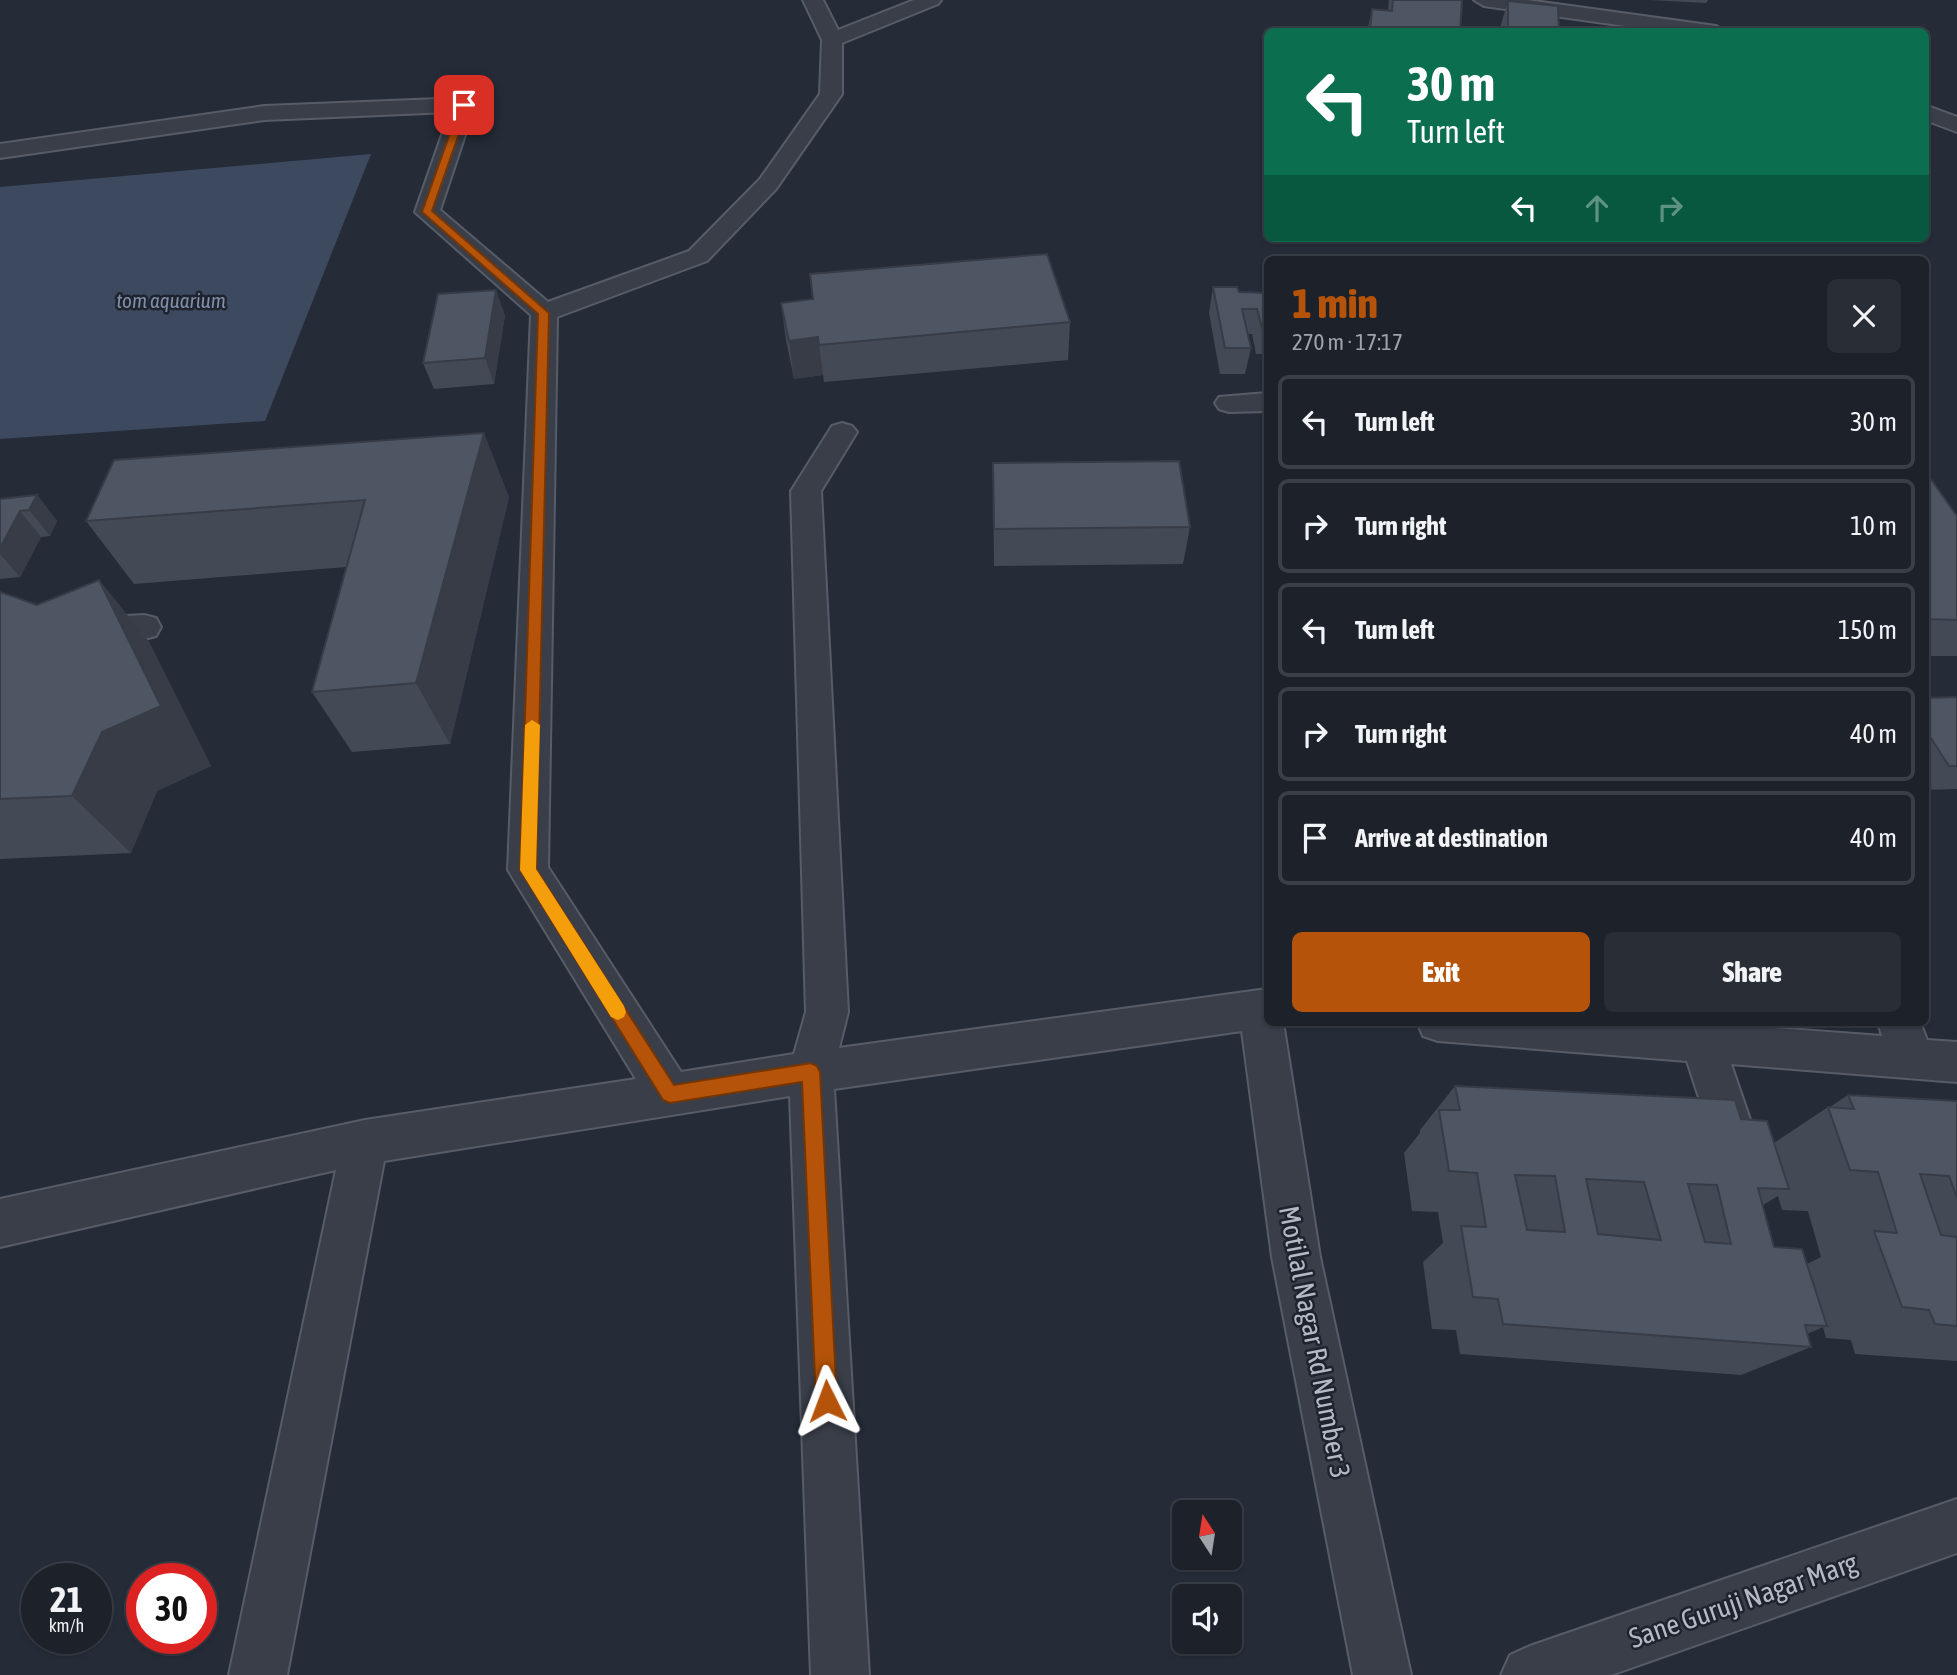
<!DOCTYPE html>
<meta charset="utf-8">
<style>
:root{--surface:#1c212a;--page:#292e36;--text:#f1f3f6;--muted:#a0a3a8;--line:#3a3e47;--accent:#b45309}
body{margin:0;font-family:"Asap Condensed",sans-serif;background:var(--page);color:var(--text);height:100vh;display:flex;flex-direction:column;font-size:26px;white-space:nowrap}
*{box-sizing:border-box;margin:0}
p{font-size:23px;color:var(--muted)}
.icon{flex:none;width:38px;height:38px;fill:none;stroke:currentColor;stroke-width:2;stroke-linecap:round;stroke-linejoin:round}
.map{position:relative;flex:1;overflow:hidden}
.details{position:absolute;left:1264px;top:256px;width:665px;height:770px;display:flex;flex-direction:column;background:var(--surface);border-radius:10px;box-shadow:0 2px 5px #0004,0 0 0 2px var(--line)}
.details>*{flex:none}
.hud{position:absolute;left:1264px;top:28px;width:665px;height:214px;border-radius:10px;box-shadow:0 2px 5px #0004,0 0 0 2px var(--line);background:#0b6e4f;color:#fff;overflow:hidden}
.needle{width:46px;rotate:348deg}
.fabs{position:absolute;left:1172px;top:1500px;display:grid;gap:14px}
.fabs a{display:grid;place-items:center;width:70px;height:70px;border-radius:10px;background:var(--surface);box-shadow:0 2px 5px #0004,0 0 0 2px var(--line);font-size:35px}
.speed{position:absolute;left:21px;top:1563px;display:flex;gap:14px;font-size:35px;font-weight:700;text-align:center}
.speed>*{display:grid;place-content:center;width:91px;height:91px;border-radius:50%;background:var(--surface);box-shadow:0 2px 5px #0004,0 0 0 2px var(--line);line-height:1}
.speed small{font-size:18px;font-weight:400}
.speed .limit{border:10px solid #d22;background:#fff;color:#111}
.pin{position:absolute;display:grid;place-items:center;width:60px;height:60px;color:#fff;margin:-30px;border-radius:14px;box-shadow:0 4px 10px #0006}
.me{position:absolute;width:77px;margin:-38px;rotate:357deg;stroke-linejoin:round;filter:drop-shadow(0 0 5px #0008)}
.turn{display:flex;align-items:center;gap:24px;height:147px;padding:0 28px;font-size:32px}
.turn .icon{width:91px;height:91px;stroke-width:2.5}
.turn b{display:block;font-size:49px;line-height:60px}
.lanes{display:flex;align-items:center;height:66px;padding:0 28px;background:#0003;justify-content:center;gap:35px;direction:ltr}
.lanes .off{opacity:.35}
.round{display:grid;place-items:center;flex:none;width:74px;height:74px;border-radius:10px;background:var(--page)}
.overview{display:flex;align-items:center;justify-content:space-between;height:119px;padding:0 28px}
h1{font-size:42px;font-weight:800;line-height:52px;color:var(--accent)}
.cta{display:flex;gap:14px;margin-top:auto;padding:14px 28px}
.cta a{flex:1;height:80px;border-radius:10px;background:var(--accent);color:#fff;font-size:28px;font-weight:800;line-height:80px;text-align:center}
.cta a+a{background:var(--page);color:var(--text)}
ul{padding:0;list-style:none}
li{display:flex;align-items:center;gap:21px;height:94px;margin:0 14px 10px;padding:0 14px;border:4px solid var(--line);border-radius:10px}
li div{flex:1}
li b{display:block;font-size:26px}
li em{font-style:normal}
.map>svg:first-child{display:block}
.water{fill:#3d495f}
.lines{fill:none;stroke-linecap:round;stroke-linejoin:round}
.minor-casing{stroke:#575c67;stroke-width:4}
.minor{fill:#393e49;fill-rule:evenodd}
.wall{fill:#434a56;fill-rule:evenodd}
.shaded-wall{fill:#373c46}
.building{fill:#4e5664;stroke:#373c46;stroke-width:2;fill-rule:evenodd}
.route{fill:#b45309;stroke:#753606;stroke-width:2}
.slow{fill:#f59e0b}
.labels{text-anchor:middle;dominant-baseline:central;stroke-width:5;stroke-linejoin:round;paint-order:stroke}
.far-water-label{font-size:21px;font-style:italic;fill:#808ea9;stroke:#1e232e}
.near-street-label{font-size:28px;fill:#b4b9c5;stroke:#1e232e}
</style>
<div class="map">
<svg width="1957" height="1675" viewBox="0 0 1957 1675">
<rect width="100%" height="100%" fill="#252c38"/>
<path class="water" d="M371,154L265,421L0,439V187Z"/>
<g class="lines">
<defs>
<g id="minor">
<path d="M803,0H823L838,30L914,0H941L938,4L842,43V94L776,189L707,261L557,317L548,867L681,1072L794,1054L806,1012L791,491L832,426L842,423L852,426L857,432L821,491L848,1012L839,1048L1267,989V1022H1283L1320,1257L1411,1675H1353L1272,1257L1242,1031L834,1089L869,1675H811L790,1096L384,1161L287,1675H229L336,1170L0,1247V1199L365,1120L636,1079L508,870L531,315L415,212L450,112L264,120L0,158V144L264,106L464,98L472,100L475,105L440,210L548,302L689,251L760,179L820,94L822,40Z"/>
<path d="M1474,0H1527L1716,26L1726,32H1668L1484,6Z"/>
<path d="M1925,105L1957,117V132L1925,120Z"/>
<path d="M1267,393V411L1229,412L1219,409L1215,403L1219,397Z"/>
<path d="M144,615L156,618L161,627L156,636L144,639L0,647V623Z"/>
<path d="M1417,1022H1694L1882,1036L1878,1022H1920L1927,1040L1957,1042V1082L1731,1064L1760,1149L1753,1165L1737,1171L1721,1165L1687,1061L1438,1041L1423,1036Z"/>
<path d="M1957,1499V1553L1611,1675H1501L1510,1655L1530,1646Z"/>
</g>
</defs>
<use href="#minor" class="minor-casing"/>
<use href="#minor" class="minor"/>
</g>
<g class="wall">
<path d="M1389,0H1462L1460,32H1367L1372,9L1388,11Z"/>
<path d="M1650,0H1708L1706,3Z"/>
<path d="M1508,1L1559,32H1501V24Z"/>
<path d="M1213,287L1239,292L1267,293V354H1256L1252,334H1248L1251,348L1245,374H1220L1209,313Z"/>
<path d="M781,303L1070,322L1068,360L824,382L823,375L794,379L786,340Z"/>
<path d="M505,315L494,384L434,389L423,363Z"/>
<path d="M114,460L509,497L450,744L352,752L312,692L346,567L134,584L86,521Z"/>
<path d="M993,463L1190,527L1183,564L994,566Z"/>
<path d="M1925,471L1957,516V656H1925Z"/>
<path d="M37,495L57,521L50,536L41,537L20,577L0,579V499Z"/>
<path d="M99,580L149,642L211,766L157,791L131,853L0,859V592L37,605Z"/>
<path d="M1957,697V789L1925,790V698Z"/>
<path d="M1455,1086L1741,1119L1774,1143L1828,1107H1830L1848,1095L1957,1101V1361L1855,1354L1851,1340L1826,1338L1823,1327L1807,1334L1811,1347L1741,1375L1460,1354L1456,1330L1432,1329L1423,1262L1443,1243L1438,1212L1412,1211L1404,1153L1420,1133V1130ZM1778,1196L1782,1210L1808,1211L1821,1257L1807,1264L1774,1247L1763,1205Z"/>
</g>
<g class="shaded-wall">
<path d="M496,290L505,315L494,384L485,358Z"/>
<path d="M818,337L823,375L794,379L789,341Z"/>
<path d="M484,433L509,497L450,744L416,683Z"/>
<path d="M37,495L57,521L50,536L29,510Z"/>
<path d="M20,511L41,537L20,577L0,554V548Z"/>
<path d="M99,580L149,642L211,766L157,791L131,853L72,796Z"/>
</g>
<g class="building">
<path d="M1393,0H1462L1460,32H1370L1372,9L1392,11Z"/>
<path d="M1508,1L1558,6L1559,32H1508Z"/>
<path d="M1925,163L1929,171H1925Z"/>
<path d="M1047,254L1070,322L819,345L818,337L789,341L781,303L813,299L810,274Z"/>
<path d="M1213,287H1237L1239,292L1267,293V328H1262L1257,309H1242L1251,348H1225Z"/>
<path d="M496,290L485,358L423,363L438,294Z"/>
<path d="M484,433L416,683L312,692L365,500L86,521L114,460Z"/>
<path d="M1179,461L1190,527L994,529L993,463Z"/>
<path d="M1925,471L1957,516V620L1925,619Z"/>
<path d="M37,495L29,510L20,511L0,548V499Z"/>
<path d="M99,580L161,706L102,732L72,796L0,799V592L37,605Z"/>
<path d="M1957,697V766H1949L1925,729V698Z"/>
<path d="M1455,1086L1735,1100L1741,1119L1767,1121L1789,1189L1758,1188L1774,1247L1802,1249L1827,1326L1805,1325L1811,1347L1503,1324L1498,1299L1473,1297L1461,1226L1486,1227L1477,1173L1449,1171L1439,1110H1460ZM1515,1175L1555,1176L1565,1232L1527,1230ZM1586,1179L1644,1182L1661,1240L1598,1234ZM1688,1184L1717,1185L1731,1244L1705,1242Z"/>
<path d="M1848,1095L1957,1101V1198L1949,1176L1920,1174L1941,1235L1957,1237V1326L1935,1324L1929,1310L1902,1307L1874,1231L1897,1233L1878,1172L1850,1170L1828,1107L1854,1109Z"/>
</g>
<path class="route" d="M464,103L469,105L432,211L549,313L536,869L674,1085L811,1063L817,1066L820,1072L837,1401L834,1408L827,1411L819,1408L816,1401L802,1082L670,1103L663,1100L520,870L538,314L422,212L460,105Z"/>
<path class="slow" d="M532,720L540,725L536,869L624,1006L626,1012L624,1017L618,1020L611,1017L520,870L525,725Z"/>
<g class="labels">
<g class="far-water-label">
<text x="171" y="300">tom aquarium</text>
</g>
<g class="near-street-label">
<text transform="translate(1315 1342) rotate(79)">Motilal Nagar Rd Number 3</text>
<text transform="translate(1743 1600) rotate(-19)">Sane Guruji Nagar Marg</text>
</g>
</g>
</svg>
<div class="fabs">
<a><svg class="needle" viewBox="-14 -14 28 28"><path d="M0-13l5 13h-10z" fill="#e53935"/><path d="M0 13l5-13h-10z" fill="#a0a3a8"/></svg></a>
<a><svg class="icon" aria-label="sound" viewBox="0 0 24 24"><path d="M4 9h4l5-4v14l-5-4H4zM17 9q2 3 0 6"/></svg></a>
</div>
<div class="speed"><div>21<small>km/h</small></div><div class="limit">30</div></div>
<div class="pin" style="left:464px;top:105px;background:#d93025"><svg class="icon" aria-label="arrive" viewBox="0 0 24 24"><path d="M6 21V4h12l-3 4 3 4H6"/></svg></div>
<svg class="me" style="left:827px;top:1401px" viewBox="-20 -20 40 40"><path d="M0-17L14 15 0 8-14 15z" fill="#b45309" stroke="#fff" stroke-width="4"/></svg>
<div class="hud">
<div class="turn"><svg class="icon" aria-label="left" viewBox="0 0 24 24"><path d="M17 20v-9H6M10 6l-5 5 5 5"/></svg><div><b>30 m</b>Turn left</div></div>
<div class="lanes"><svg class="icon" aria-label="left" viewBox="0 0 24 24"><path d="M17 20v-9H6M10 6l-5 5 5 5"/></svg><svg class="icon off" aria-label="ahead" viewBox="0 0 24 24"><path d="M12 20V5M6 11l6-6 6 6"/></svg><svg class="icon off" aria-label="right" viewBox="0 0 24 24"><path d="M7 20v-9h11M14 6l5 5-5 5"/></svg></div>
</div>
<section class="details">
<div class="overview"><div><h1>1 min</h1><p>270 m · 17:17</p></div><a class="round"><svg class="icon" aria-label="close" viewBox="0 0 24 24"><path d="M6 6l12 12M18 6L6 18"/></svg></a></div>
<ul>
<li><svg class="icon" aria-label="left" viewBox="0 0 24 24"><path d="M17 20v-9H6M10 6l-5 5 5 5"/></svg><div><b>Turn left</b></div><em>30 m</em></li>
<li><svg class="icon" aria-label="right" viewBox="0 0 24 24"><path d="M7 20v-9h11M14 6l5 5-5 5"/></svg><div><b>Turn right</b></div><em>10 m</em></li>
<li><svg class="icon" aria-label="left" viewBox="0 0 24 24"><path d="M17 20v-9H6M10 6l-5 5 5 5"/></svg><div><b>Turn left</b></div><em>150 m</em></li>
<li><svg class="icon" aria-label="right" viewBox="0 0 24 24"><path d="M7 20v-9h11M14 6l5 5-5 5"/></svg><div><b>Turn right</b></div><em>40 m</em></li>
<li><svg class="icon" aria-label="arrive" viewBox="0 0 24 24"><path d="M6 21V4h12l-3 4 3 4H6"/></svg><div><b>Arrive at destination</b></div><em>40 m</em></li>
</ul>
<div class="cta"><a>Exit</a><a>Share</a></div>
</section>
</div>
